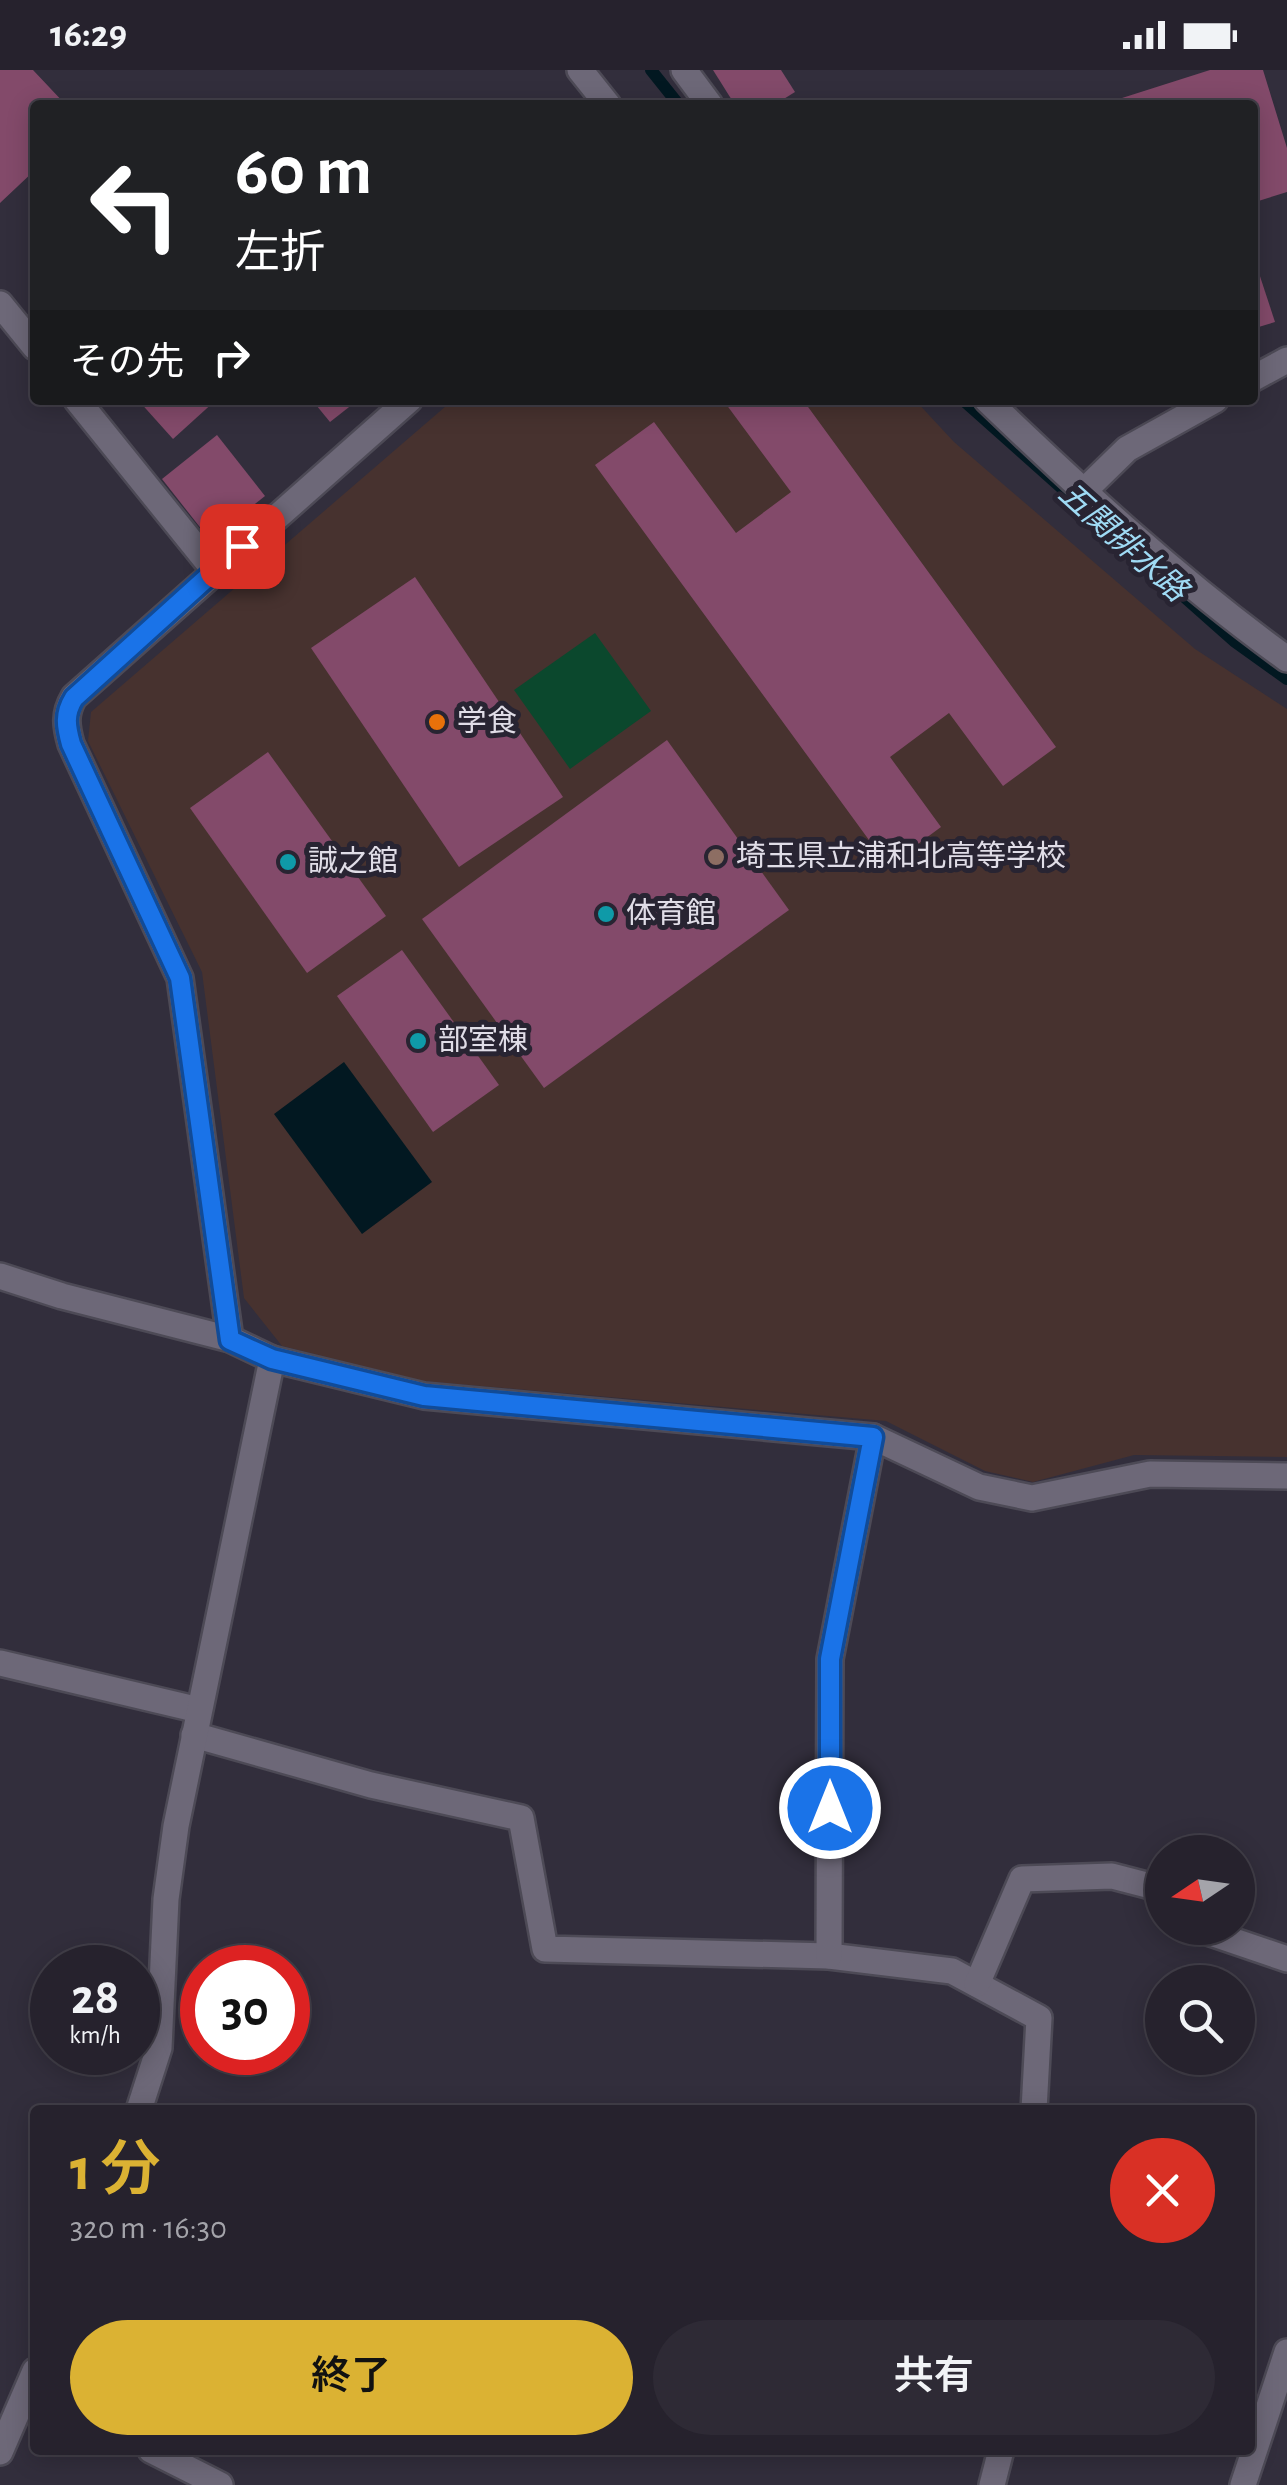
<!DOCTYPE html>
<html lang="ja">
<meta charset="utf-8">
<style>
:root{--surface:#26222d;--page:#2e2a35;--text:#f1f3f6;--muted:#a4a4aa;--line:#423f49;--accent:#dbb233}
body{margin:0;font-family:"Alegreya Sans","Noto Sans JP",sans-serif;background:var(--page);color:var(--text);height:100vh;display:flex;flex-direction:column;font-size:38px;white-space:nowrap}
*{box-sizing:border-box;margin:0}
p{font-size:32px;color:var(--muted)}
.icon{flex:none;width:55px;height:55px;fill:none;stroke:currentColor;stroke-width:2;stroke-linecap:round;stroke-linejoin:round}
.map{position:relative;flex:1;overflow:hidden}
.side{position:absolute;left:30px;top:2035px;width:1225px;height:350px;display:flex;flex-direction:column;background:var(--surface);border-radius:10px;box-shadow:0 5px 25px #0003,0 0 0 2px var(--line)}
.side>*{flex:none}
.hud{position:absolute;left:30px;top:30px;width:1228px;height:305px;border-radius:10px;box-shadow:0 5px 25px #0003,0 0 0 2px var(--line);background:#202124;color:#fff;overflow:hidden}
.needle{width:65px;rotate:257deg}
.tools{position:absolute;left:1145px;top:1765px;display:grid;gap:20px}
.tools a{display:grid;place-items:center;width:110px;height:110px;border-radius:50%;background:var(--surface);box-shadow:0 5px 25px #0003,0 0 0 2px var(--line);font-size:50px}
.speed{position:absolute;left:30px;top:1875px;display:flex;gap:20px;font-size:50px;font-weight:700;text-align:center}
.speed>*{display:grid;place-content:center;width:130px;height:130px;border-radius:50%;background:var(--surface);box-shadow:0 5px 25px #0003,0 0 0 2px var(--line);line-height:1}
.speed small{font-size:25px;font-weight:400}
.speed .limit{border:15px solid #d22;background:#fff;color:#111}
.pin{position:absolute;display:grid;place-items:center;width:85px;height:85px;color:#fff;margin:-42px;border-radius:20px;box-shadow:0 5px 15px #0006}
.me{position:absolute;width:110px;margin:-55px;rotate:0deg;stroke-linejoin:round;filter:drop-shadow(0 0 8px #0008)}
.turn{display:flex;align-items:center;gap:35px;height:210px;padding:0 40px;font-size:45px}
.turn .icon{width:130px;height:130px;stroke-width:2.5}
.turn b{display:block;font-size:70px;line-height:85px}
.then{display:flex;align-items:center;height:95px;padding:0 40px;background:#0003;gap:20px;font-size:38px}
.round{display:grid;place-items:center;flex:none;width:105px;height:105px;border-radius:52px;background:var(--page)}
.head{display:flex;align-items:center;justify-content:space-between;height:170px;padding:0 40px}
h1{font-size:60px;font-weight:600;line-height:75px;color:var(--accent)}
.action{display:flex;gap:20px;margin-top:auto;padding:20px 40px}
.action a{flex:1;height:115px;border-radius:60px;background:var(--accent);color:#111;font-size:40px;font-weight:600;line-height:115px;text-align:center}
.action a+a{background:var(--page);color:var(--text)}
.status{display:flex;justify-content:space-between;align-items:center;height:70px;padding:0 50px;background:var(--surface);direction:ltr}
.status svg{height:28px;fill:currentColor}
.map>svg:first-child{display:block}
.education{fill:#47322f}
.green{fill:#0b482d}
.water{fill:#021821}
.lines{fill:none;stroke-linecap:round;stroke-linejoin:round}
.stream{stroke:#021821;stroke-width:12}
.building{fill:#834a6a}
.minor-casing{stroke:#4d4a56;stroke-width:30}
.minor{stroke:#6d6878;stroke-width:25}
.route-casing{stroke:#114b97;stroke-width:25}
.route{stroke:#1a73e8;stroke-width:18}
.food-dot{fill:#e8710a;stroke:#282432;stroke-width:4}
.education-dot{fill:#8d6e63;stroke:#282432;stroke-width:4}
.culture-dot{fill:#0f9aa8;stroke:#282432;stroke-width:4}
.labels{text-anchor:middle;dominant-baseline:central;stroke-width:10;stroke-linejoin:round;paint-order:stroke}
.poi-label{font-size:30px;fill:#e0dde7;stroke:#282432;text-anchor:start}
.water-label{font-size:32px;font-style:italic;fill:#9fdaf4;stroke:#282432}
</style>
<div class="status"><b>16:29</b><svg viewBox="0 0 49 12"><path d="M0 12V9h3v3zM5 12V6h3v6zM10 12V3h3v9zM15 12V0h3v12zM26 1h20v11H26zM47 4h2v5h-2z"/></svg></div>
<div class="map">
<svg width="1287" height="2415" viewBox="0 0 1287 2415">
<rect width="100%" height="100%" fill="#322e3c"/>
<path class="education" d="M453,330H915L954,372L1195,579L1287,639V1387L1134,1385L1033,1412L985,1401L886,1351L423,1311L282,1276L244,1228L202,902L88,671L91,642Z"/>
<path class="green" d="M595,563L651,641L570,699L514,620Z"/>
<path class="water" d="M344,992L432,1112L362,1164L274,1044Z"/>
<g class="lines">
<g class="stream">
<path d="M651,0L679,35"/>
<path d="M963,330L1083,437"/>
<path d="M1128,477L1234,571L1287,609"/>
</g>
</g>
<g class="building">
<path d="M0,0H33L66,35H35V100L0,133Z"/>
<path d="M713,0H781L795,22L774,35H735Z"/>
<path d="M1210,0H1263L1287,78V122L1252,133V35H1100Z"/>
<path d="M1252,182L1275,252L1252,259Z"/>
<path d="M138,330H216L173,369Z"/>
<path d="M312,330H358L330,352Z"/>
<path d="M723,330H803L1056,677L1003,716L949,643L890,687L941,757L888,796L595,395L654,352L736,463L791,422Z"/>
<path d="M217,365L265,426L210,470L162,409Z"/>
<path d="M415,507L563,727L459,797L311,578Z"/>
<path d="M667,670L789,840L544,1018L422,849Z"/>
<path d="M268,682L386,846L307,903L190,738Z"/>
<path d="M402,880L499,1015L433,1062L337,926Z"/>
</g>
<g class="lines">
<defs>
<g id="minor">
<path d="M580,0L608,35"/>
<path d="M684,0L710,35"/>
<path d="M0,234L35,277"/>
<path d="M1252,309L1287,290"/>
<path d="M77,330L214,500"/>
<path d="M987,330C1083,422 1179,511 1287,589"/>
<path d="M1083,422L1127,379L1215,330"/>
<path d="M0,1206L62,1226L230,1269L272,1289L424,1326L873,1367L979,1417L1032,1428L1150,1404L1287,1406"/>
<path d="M230,1269L180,908L71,674C66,656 64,644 74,627L409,330"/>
<path d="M0,1593L199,1640"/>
<path d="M194,1665L371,1715L521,1748L545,1879L829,1886L952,1901L1039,1948L1034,2040"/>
<path d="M1196,1858L1287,1889"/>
<path d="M829,1886L830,1589L873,1367"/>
<path d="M977,1914L1022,1809L1112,1806L1162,1819"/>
<path d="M139,2040L159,1978L166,1829L176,1756L272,1289"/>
<path d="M151,2380L220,2415"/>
<path d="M0,2382L35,2301"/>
<path d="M992,2415L1001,2380"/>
<path d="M1243,2415L1287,2282"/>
</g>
</defs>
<use href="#minor" class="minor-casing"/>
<use href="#minor" class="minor"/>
</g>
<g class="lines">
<defs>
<path id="route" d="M242,476L74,628C64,644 66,656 71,674L180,908L230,1270L272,1289L424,1326L873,1367L830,1589V1738"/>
</defs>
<use href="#route" class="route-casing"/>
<use href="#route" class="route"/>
</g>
<circle class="food-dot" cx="437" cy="652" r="10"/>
<circle class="education-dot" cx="716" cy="787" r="10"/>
<g class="culture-dot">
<circle cx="288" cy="792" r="10"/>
<circle cx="606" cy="844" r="10"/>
<circle cx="418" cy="971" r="10"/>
</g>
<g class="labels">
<g class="poi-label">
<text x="457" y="652">学食</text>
<text x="736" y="787">埼玉県立浦和北高等学校</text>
<text x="308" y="792">誠之館</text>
<text x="626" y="844">体育館</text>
<text x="438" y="971">部室棟</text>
</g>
<g class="water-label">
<text transform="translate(1123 472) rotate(42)">五関排水路</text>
</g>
</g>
</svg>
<div class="tools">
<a><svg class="needle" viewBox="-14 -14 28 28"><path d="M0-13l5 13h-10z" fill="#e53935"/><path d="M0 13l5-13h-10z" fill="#a4a4aa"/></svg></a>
<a><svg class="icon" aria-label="search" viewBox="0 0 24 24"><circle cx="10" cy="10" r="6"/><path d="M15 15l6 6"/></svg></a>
</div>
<div class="speed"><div>28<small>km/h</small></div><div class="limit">30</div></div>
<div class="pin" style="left:242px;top:476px;background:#d93025"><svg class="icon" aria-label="arrive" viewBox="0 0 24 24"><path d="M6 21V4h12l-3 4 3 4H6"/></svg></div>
<svg class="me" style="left:830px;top:1738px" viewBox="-20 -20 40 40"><circle r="17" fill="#1a73e8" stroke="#fff" stroke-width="3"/><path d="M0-11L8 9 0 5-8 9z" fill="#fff"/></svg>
<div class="hud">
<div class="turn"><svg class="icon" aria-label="left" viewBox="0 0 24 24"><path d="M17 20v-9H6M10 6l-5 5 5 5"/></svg><div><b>60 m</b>左折</div></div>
<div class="then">その先<svg class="icon" aria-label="right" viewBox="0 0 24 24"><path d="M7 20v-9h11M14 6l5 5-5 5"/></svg></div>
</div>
<section class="side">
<div class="head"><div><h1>1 分</h1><p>320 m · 16:30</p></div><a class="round" style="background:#d93025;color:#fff"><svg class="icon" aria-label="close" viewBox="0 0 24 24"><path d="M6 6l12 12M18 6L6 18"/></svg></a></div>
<div class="action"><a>終了</a><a>共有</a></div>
</section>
</div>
